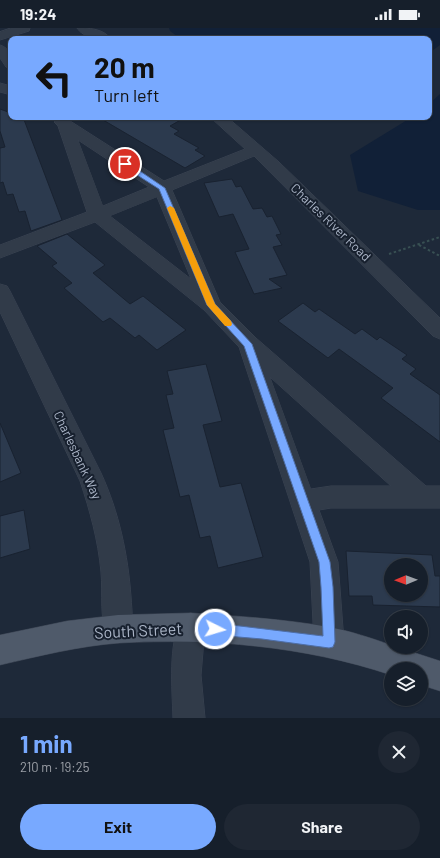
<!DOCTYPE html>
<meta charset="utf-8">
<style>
:root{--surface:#161f2b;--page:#1f2733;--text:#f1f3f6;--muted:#9ea2a9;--line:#353d47;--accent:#78a9ff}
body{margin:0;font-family:Barlow,sans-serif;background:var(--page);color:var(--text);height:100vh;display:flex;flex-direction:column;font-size:15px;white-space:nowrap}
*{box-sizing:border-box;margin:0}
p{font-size:13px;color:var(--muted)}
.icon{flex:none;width:22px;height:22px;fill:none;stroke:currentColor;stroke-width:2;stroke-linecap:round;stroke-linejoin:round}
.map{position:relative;height:690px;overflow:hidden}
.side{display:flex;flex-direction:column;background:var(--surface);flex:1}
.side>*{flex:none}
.hud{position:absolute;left:8px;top:8px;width:424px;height:84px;border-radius:8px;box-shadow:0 1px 3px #0004,0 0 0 1px var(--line);background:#78a9ff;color:#111;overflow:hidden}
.needle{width:26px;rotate:269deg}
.fabs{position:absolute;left:384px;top:530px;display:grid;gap:8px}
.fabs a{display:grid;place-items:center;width:44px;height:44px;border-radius:50%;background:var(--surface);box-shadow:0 1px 3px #0004,0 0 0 1px var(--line);font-size:20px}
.pin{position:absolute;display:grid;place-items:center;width:34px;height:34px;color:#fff;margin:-17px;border:2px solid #fff;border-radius:50%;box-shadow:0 1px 4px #0007}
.me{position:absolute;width:44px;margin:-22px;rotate:95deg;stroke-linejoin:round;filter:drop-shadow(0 0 3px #0008)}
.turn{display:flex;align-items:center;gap:14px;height:84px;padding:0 20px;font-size:18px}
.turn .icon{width:52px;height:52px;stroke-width:2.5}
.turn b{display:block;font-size:28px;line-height:34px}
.round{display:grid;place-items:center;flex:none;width:42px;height:42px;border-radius:21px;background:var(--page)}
.headline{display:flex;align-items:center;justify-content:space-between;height:68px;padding:0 20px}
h1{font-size:24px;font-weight:700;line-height:30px;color:var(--accent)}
.button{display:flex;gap:8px;margin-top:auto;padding:8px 20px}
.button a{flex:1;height:46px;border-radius:24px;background:var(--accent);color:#111;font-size:16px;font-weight:700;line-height:46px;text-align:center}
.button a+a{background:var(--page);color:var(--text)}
.status{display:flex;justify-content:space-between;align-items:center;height:28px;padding:0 20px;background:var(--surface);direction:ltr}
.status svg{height:11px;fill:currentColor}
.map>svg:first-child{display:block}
.water{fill:#112037}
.building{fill:#2c3a4e;stroke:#192230;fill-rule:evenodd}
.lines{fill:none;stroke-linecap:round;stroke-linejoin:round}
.minor-casing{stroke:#3b4453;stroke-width:1}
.major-casing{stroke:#3b4453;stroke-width:1}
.path{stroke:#385053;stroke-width:2;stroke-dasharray:2.5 2.5;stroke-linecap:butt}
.minor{fill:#313b49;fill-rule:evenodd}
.major{fill:#4f5a6a;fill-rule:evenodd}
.route{fill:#78a9ff;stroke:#4e6ea6}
.slow{fill:#f59e0b}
.labels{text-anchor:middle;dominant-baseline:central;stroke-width:4;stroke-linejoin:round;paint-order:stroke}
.street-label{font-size:13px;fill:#abb5c7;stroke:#17202e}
.near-street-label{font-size:16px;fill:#abb5c7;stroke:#17202e}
</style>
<div class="status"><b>19:24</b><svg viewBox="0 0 49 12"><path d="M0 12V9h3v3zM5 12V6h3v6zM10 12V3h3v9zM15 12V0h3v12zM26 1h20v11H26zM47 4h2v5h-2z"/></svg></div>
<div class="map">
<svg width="440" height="690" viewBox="0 0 440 690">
<rect width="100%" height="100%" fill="#1e2939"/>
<g class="water">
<path d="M169,0H440V17L429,25V11H181L170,3Z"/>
<path d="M440,66V182H418L358,163L350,127L412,89H429V76Z"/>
</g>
<g class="building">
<path d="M0,81L11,85V89H23L62,192L31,203L25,183L19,184L13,166L7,167L3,154L0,155V120L5,119L0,103Z"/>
<path d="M98,89H186L170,98L179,103L174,106L199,120L195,122L205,128L185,140Z"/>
<path d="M232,151L236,159L241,158L253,181L262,180L267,189L272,188L281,206L276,207L282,217L273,219L287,247L269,251L282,260L254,266L235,224L249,221L233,186L219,189L204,155Z"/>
<path d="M67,206L105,237L93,245L130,276L143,268L186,302L157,322L139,307L135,310L110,290L103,294L64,260L72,255L52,238L57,235L37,218Z"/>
<path d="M303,275L315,284L319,281L355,306L362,301L377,312L380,309L407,327L402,331L416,341L410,346L440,367V414L381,370L393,360L339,321L328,330L278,293Z"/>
<path d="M206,336L222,393L203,397L220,459L241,455L263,529L218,540L210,508L200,510L189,467L180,469L163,402L174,400L166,367L173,366L167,343Z"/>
<path d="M0,395L21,445L0,454Z"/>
<path d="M24,482L30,521L0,530V488Z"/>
<path d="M346,523L432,527L435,548H440V579L373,577L372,568H349ZM391,537H421V567H391Z"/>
</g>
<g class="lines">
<defs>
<g id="minor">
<path d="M11,0H30L29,3L0,12V4Z"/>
<path d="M77,0C88,0 103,0 111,11C99,11 84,11 77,0Z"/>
<path d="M0,17C11,20 11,30 11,40L6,39L0,30Z"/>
<path d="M0,55L11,58V67L0,64Z"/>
<path d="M62,89L67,91L164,153L245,121L210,89H227L279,134L440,290V311L433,308L254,128L172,162L220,274L256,310L426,458H440V480H331L319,482L338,534L344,614L339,624L329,629L319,624L314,614L310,534L239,319L204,282L95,194L0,230V217L87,184L58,98L54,94L57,91ZM78,112L149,159L103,178ZM157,169L191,251L110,188ZM270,349L391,458H331L311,461Z"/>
<path d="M0,256L7,258L10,263L101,445C119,484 128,527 131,569C132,584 134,597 128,611L118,615L108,611C99,591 103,566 101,544C98,512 90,483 80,453L0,284Z"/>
<path d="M191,585L201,589L205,599L201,647L205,690H173C172,658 168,619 181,589Z"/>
</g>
<path id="major" d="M191,585C237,588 284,591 329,599C350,603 371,610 391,617V619H397L440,633V663L421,657V641H391V647C305,618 210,610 119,615C79,618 39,628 0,637V607L67,593L118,587Z"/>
</defs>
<use href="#minor" class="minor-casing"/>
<use href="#major" class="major-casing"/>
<g class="path">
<path d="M419,217L440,228"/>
<path d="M389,226L440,209"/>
</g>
<use href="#minor" class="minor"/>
<use href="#major" class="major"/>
</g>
<path class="route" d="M123,135H128L165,160L215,276L252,316L330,534L333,559L335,614L333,619L329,620L262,611L215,607L211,606L209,601L211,597L215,595L323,608L321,559L319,534L244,318L207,277L159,161L123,138Z"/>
<path class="slow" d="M170,178L174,180L215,276L231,293L232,296L231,298H225L207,277L167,180Z"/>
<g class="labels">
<g class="street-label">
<text transform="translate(331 194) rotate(44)">Charles River Road</text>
<text transform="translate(78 427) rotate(65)">Charlesbank Way</text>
</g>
<g class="near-street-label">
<text transform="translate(138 602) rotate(-3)">South Street</text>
</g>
</g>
</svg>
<div class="fabs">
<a><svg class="needle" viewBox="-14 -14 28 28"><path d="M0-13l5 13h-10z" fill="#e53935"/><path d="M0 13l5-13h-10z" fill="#9ea2a9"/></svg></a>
<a><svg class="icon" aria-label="sound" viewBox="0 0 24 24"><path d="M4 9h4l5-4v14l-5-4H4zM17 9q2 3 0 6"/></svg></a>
<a><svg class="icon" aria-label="layers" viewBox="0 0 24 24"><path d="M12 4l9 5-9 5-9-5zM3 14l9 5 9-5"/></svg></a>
</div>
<div class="pin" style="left:125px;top:136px;background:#d93025"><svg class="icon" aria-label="arrive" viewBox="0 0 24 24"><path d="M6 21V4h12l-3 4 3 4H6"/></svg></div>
<svg class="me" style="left:215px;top:601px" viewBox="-20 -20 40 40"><circle r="17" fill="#78a9ff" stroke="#fff" stroke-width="3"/><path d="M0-11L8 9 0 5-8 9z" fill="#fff"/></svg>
<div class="hud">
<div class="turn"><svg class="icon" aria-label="left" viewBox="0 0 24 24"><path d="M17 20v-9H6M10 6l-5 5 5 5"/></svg><div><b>20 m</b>Turn left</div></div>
</div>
</div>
<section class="side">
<div class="headline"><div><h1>1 min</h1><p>210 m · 19:25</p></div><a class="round"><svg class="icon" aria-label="close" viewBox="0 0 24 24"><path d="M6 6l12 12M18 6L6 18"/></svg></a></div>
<div class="button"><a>Exit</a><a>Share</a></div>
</section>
